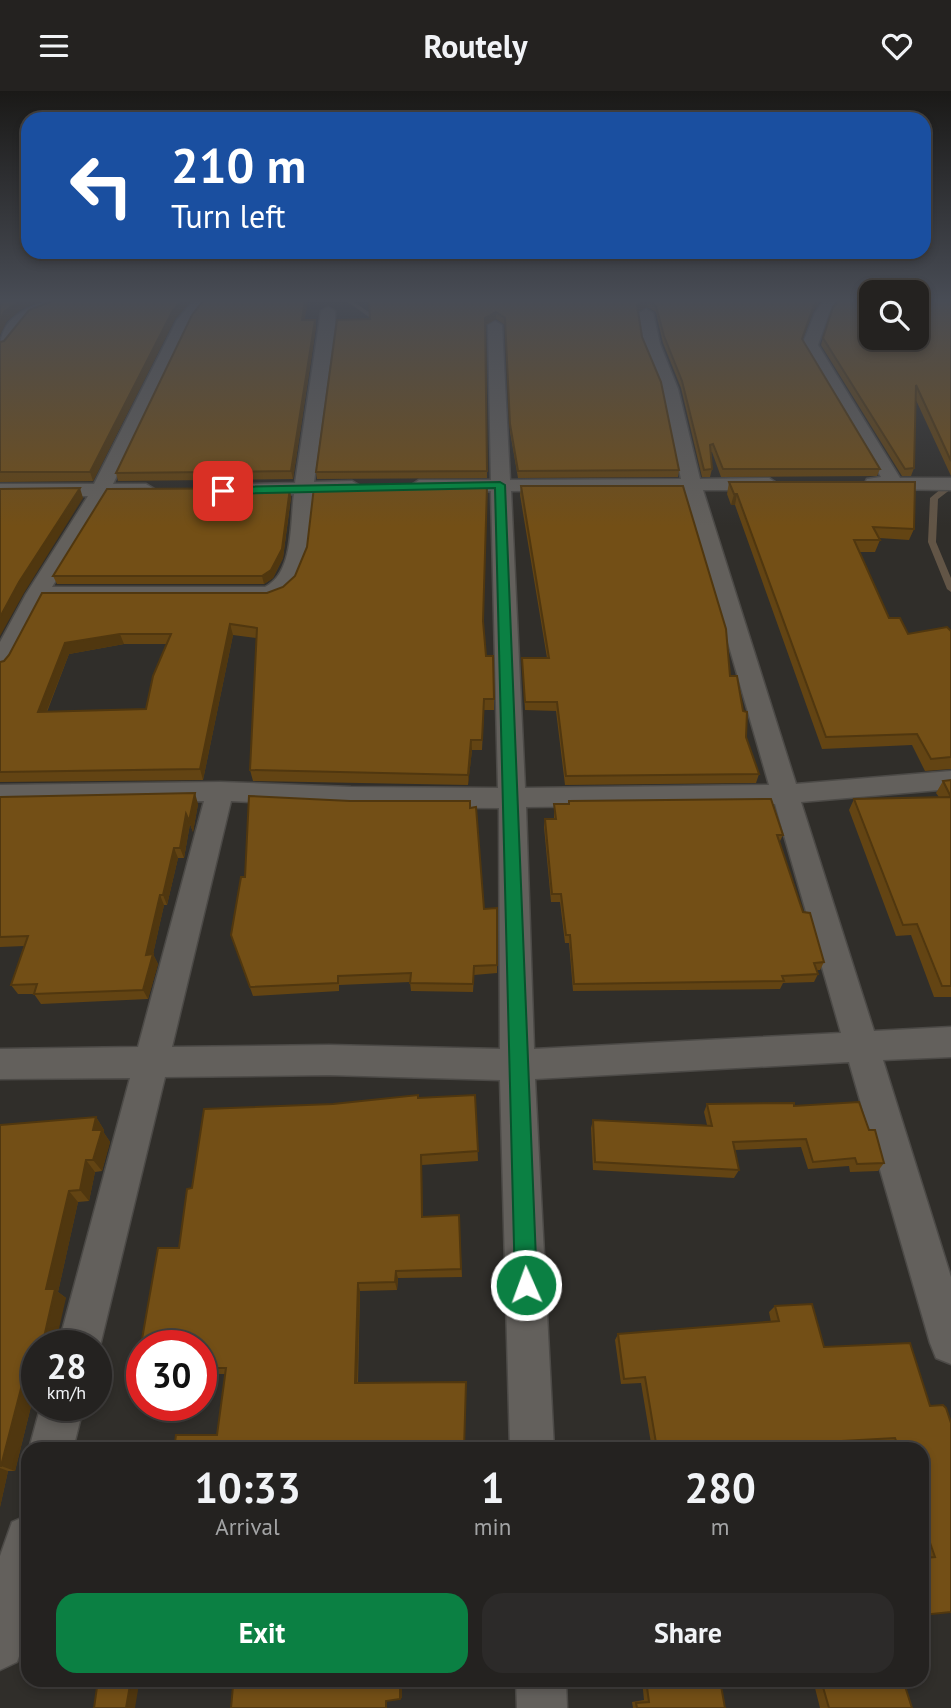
<!DOCTYPE html>
<style>
:root{--surface:#242220;--page:#2c2a29;--text:#f1f3f6;--muted:#a3a4a5;--line:#413f3e;--accent:#0b8043}
body{margin:0;font-family:"PT Sans",sans-serif;background:var(--page);color:var(--text);height:100vh;display:flex;flex-direction:column;font-size:26px;white-space:nowrap}
*{box-sizing:border-box;margin:0}
p{font-size:23px;color:var(--muted)}
.icon{flex:none;width:38px;height:38px;fill:none;stroke:currentColor;stroke-width:2;stroke-linecap:round;stroke-linejoin:round}
.map{position:relative;flex:1;overflow:hidden}
.sheet{position:absolute;left:21px;top:1351px;width:908px;height:245px;display:flex;flex-direction:column;background:var(--surface);border-radius:21px;box-shadow:0 4px 10px #0003,0 0 0 2px var(--line)}
.sheet>*{flex:none}
.banner{position:absolute;left:21px;top:21px;width:910px;height:147px;border-radius:21px;box-shadow:0 4px 10px #0003,0 0 0 2px var(--line);background:#1a4fa0;color:#fff;overflow:hidden}
.buttons{position:absolute;left:859px;top:189px;display:grid;gap:14px}
.buttons a{display:grid;place-items:center;width:70px;height:70px;border-radius:14px;background:var(--surface);box-shadow:0 4px 10px #0003,0 0 0 2px var(--line);font-size:35px}
.speed{position:absolute;left:21px;top:1239px;display:flex;gap:14px;font-size:35px;font-weight:700;text-align:center}
.speed>*{display:grid;place-content:center;width:91px;height:91px;border-radius:50%;background:var(--surface);box-shadow:0 4px 10px #0003,0 0 0 2px var(--line);line-height:1}
.speed small{font-size:18px;font-weight:400}
.speed .limit{border:10px solid #d22;background:#fff;color:#111}
.pin{position:absolute;display:grid;place-items:center;width:60px;height:60px;color:#fff;margin:-30px;border-radius:14px;box-shadow:0 4px 10px #0006}
.me{position:absolute;width:77px;margin:-38px;rotate:358deg;stroke-linejoin:round;filter:drop-shadow(0 0 5px #0008)}
.turn{display:flex;align-items:center;gap:24px;height:147px;padding:0 35px;font-size:32px}
.turn .icon{width:91px;height:91px;stroke-width:2.5}
.turn b{display:block;font-size:49px;line-height:60px}
.eta{display:flex;justify-content:space-evenly;align-items:center;height:119px;text-align:center}
.eta b{font-size:42px;font-weight:800;line-height:49px}
.button{display:flex;gap:14px;margin-top:auto;padding:14px 35px}
.button a{flex:1;height:80px;border-radius:21px;background:var(--accent);color:#fff;font-size:28px;font-weight:800;line-height:80px;text-align:center}
.button a+a{background:var(--page);color:var(--text)}
header{display:flex;justify-content:space-between;align-items:center;height:91px;padding:0 35px;background:var(--surface);font-size:32px;font-weight:800}
.map>svg:first-child{display:block}
.lines{fill:none;stroke-linecap:round;stroke-linejoin:round}
.stream{fill:#625546;fill-rule:evenodd}
.street-casing{stroke:#4c4a47;stroke-width:3}
.street{fill:#63605c;fill-rule:evenodd}
.wall{fill:#634413;fill-rule:evenodd}
.shaded-wall{fill:#50370f}
.building{fill:#734f16;stroke:#50370f;stroke-width:2;fill-rule:evenodd}
.route{fill:#0b8043;stroke:#07532c;stroke-width:2}
</style>
<header><svg class="icon" aria-label="menu" viewBox="0 0 24 24"><path d="M4 6h16M4 12h16M4 18h16"/></svg>Routely<svg class="icon" aria-label="heart" viewBox="0 0 24 24"><path d="M12 20l-8-8c-3-5 5-10 8-4 3-6 11-1 8 4z"/></svg></header>
<div class="map">
<svg width="951" height="1617" viewBox="0 0 951 1617">
<rect width="100%" height="100%" fill="#302e2a"/>
<g class="lines">
<g class="stream">
<path d="M345,209H351L373,224L387,228L384,230L369,226Z"/>
<path d="M948,392H951V398L938,408L936,451L951,487V501L947,498L928,451L930,407Z"/>
</g>
<defs>
<g id="street">
<path d="M52,209H71L30,226L5,257L0,259C0,226 25,218 52,209Z"/>
<path d="M194,209H208L191,230L113,393H146L156,399L146,405H107L52,496H265C294,482 290,431 294,403L251,405L241,399L251,393L295,392L321,220L328,216L335,220V234L314,391L352,390L362,396L352,402L313,403C310,439 313,499 269,510H45L12,573L8,578L0,580V551L26,503L88,405H0V393H94L177,229Z"/>
<path d="M824,209H838L829,222L818,254L900,387H951V399L874,398L865,392L867,388L881,386L802,254L815,222Z"/>
<path d="M646,218L653,222L660,253L678,298L700,388L769,387L778,393L769,399H703L796,693L951,680V698L801,711L874,940L951,936V966L883,969L951,1186V1273L936,1267L930,1252L849,971L535,988L554,1358H510L500,989L329,984L165,986L100,1255L96,1263V1255H58L130,987L0,988V958L138,956L204,710L0,714V694L220,691L351,696L498,697L491,400L419,401L410,395L419,389H491L488,234L495,230L502,234L510,389L681,388L662,298L644,253L639,222ZM684,399L769,694L525,697L511,400ZM231,710L351,716L499,717L500,958L329,954L172,956ZM775,713L841,942L534,958L526,716Z"/>
<path d="M41,1314H84L73,1358H29Z"/>
<path d="M28,1424V1540L17,1571L0,1579V1465L12,1431Z"/>
<path d="M516,1589H566L567,1617H517Z"/>
</g>
</defs>
<use href="#street" class="street-casing"/>
<use href="#street" class="street"/>
</g>
<g class="wall">
<path d="M55,209H192L175,228L93,390L0,391V251L4,250Z"/>
<path d="M204,209H308L304,229H315L316,236L293,388L118,390L116,382Z"/>
<path d="M369,209H821L813,221L802,249L880,378L877,385L721,386L712,361H710L712,378L710,386H702L681,297L663,252L656,221L647,216L638,220L642,246L679,379L678,386L518,387L510,341L505,234L496,228L486,234L487,387L317,388L316,381L370,228Z"/>
<path d="M951,209V385L915,307L914,377L911,385H902L821,254L823,247Z"/>
<path d="M729,391L914,438L909,449L879,447L880,449L875,461H859L889,527L908,543L951,540V678L925,680L912,654L822,658L735,414H731L727,403Z"/>
<path d="M521,395L730,585L746,646L759,683L756,692L565,694L556,620L525,619L522,567H547L520,404Z"/>
<path d="M291,406L283,467L273,487L264,493H57L53,485Z"/>
<path d="M42,502L483,532L486,565L494,608V619H484L482,659H472L468,694L253,690L250,679L257,547L233,544L203,689L0,691V571L4,570L9,564ZM124,553H167L146,618L47,621L69,563Z"/>
<path d="M951,689V906H934L911,844L896,845L849,719L854,708L939,706L936,702L943,690Z"/>
<path d="M0,706L198,713L193,741L190,733L184,767H178L167,814H164L153,863L158,873L148,908L41,913L34,903H18L11,894L24,855L0,856Z"/>
<path d="M569,710L783,744L779,752L803,821L824,871L820,879H817L818,883L814,891L783,892L780,898L573,900L569,852H565L560,811H551L544,736L545,728H554V713H568Z"/>
<path d="M470,717L484,818L497,817V882L474,884L473,901L411,900L410,891L339,894V900L253,905L231,844L245,786Z"/>
<path d="M418,1004V1007L475,1004L478,1070L422,1074V1126L459,1124L462,1186L398,1187L397,1199L360,1200L358,1292L466,1291L464,1358H174L176,1344H217L225,1283H201V1255H142V1275L138,1271L158,1157H179L187,1098L192,1097L204,1018L333,1013Z"/>
<path d="M707,1013L794,1015L869,1039L884,1072L878,1080L850,1081L849,1075L808,1078L801,1056L735,1059L739,1079L734,1087L593,1079L591,1037L593,1029L707,1034L704,1021Z"/>
<path d="M96,1026L104,1039V1042L110,1051L102,1080L95,1081L89,1110L78,1111L58,1201L66,1207L37,1255V1291L15,1380H8L0,1416V1034Z"/>
<path d="M775,1215L824,1256L910,1252L951,1521L922,1462V1358H888L886,1351L826,1355L827,1358H652L641,1292L621,1293L615,1249L618,1243L771,1231L769,1221Z"/>
<path d="M642,1589H748H720L725,1617H633L632,1611L644,1609Z"/>
<path d="M813,1589H903L912,1617H820Z"/>
</g>
<g class="shaded-wall">
<path d="M21,209H41L39,211L22,218L7,230L0,244V229L4,221Z"/>
<path d="M182,209H192L175,228L93,390L90,381L173,219Z"/>
<path d="M305,209H308L303,237L302,229Z"/>
<path d="M648,209L647,216L637,221V214Z"/>
<path d="M818,209H821L813,221L800,255L814,214Z"/>
<path d="M496,221V228L485,234V227Z"/>
<path d="M315,229L316,236L293,388L291,380Z"/>
<path d="M80,397L83,407L24,502L0,545V526L19,491Z"/>
<path d="M290,397L291,406L283,467L273,487L264,493L262,485Z"/>
<path d="M734,403H737L735,414H731Z"/>
<path d="M230,533L233,544L203,689L200,678Z"/>
<path d="M120,543L124,553L69,563L42,632L38,621L65,552Z"/>
<path d="M471,649L472,659L468,694V684Z"/>
<path d="M195,702L198,713L193,741L189,730Z"/>
<path d="M186,723L190,733L184,767L180,757Z"/>
<path d="M174,757L178,767L167,814L163,804Z"/>
<path d="M160,804L164,814L151,872L153,863L158,873L148,908L143,899L146,864Z"/>
<path d="M96,1026L104,1039V1042L110,1051L102,1080L93,1069V1039Z"/>
<path d="M421,1064L422,1074L423,1135L422,1126Z"/>
<path d="M86,1069L95,1081L89,1110L80,1099Z"/>
<path d="M69,1100L78,1111L58,1201L66,1207L55,1255H42L46,1198Z"/>
<path d="M396,1180L398,1187L397,1199L395,1191Z"/>
<path d="M358,1192L360,1200L357,1298L355,1292Z"/>
<path d="M25,1282L37,1290V1291L15,1380L1,1375Z"/>
<path d="M0,1377L8,1380L0,1416Z"/>
<path d="M400,1589H402V1607L400,1608Z"/>
<path d="M139,1593L135,1617H126L130,1594Z"/>
</g>
<g class="building">
<path d="M0,209H21L4,221L0,229Z"/>
<path d="M55,209H182L173,219L90,381H0V251L4,250L29,219Z"/>
<path d="M204,209H305L302,229H315L291,380L116,382L192,224Z"/>
<path d="M369,209H818L814,214L802,248L880,378H723L713,353L710,354L712,378L704,379L682,290L664,245L656,215L648,209L637,214L642,246L661,291L679,379L518,380L510,333L505,227L496,221L485,227L487,380L316,381L337,229L370,228Z"/>
<path d="M839,209H872V247H917V209H951V370L916,294L914,377L905,378L823,247L833,216Z"/>
<path d="M729,391H915L914,438L873,436L880,449H854L889,527H900L908,543L947,536L951,540V666L931,668L917,643L826,646L737,403H734Z"/>
<path d="M487,395L483,530L486,565H493L494,608H484L482,649H471L468,684L250,679L257,537L230,533L200,678L0,681V571L4,570L9,564L42,502H267L283,496L295,485L307,456L314,396ZM120,543H171L153,585L146,618L38,621L65,552Z"/>
<path d="M521,395H683L726,538L730,585H737L743,620L747,621L746,646L759,683L566,685L557,611H525L522,567H549Z"/>
<path d="M80,397L19,491L0,526V398Z"/>
<path d="M290,397L282,458L271,479L262,485H53L107,398Z"/>
<path d="M951,689V706L943,690Z"/>
<path d="M195,702L189,730L186,723L180,757H174L163,804H160L146,864L153,863L143,899L34,903L37,893L11,894L28,845L0,846V706Z"/>
<path d="M249,705L350,710H470V717L476,716L484,818L497,817V874L474,875L473,893L410,892L411,882L338,885V892L250,896L231,844L241,786H245Z"/>
<path d="M951,706V895H942L917,833L903,834L854,708Z"/>
<path d="M771,708L783,744H777L803,821L810,822L824,871L814,872L818,883L782,885L784,890L574,893L570,844H566L561,803H552L545,728H556L554,713H569V710Z"/>
<path d="M418,1004V1007L475,1004L478,1060L421,1064L422,1126L459,1124L461,1178L396,1180L395,1191L358,1192L355,1292L466,1291L464,1358H174L176,1344H217L226,1277H201V1255H142V1271H138L158,1157H179L187,1098L192,1097L204,1018L333,1013Z"/>
<path d="M859,1011L869,1039H875L884,1072L857,1073L855,1067L813,1071L806,1048L733,1051L739,1079L595,1071L593,1029L712,1035L707,1013L794,1012V1015Z"/>
<path d="M96,1026L93,1039H102L93,1069H86L80,1099L69,1100L46,1198H55L42,1255H37L36,1282H25L1,1375H0V1034Z"/>
<path d="M812,1213L824,1256L910,1252L930,1315L943,1314L946,1317L951,1332V1521L922,1524V1467L935,1466L922,1429V1358H899L895,1347L825,1351L827,1358H657L645,1286L624,1288L618,1243L779,1230L775,1215Z"/>
<path d="M98,1589H400V1608L386,1610V1617H231L233,1595L130,1594L126,1617H94Z"/>
<path d="M646,1589H748H720L725,1617H637L636,1612L649,1611Z"/>
<path d="M821,1589H903L912,1617H829Z"/>
</g>
<linearGradient id="sky" x2="0" y2="1"><stop stop-color="#1a1917"/><stop offset="0.48" stop-color="#484c55"/><stop offset="1" stop-color="#484c55" stop-opacity="0"/></linearGradient>
<rect width="951" height="435" fill="url(#sky)"/>
<path class="route" d="M500,391L505,394L537,1194L533,1201L526,1204L518,1201L515,1194L495,397L223,403L218,400L223,396Z"/>
</svg>
<div class="buttons">
<a><svg class="icon" aria-label="search" viewBox="0 0 24 24"><circle cx="10" cy="10" r="6"/><path d="M15 15l6 6"/></svg></a>
</div>
<div class="speed"><div>28<small>km/h</small></div><div class="limit">30</div></div>
<div class="pin" style="left:223px;top:400px;background:#d93025"><svg class="icon" aria-label="arrive" viewBox="0 0 24 24"><path d="M6 21V4h12l-3 4 3 4H6"/></svg></div>
<svg class="me" style="left:526px;top:1194px" viewBox="-20 -20 40 40"><circle r="17" fill="#0b8043" stroke="#fff" stroke-width="3"/><path d="M0-11L8 9 0 5-8 9z" fill="#fff"/></svg>
<div class="banner">
<div class="turn"><svg class="icon" aria-label="left" viewBox="0 0 24 24"><path d="M17 20v-9H6M10 6l-5 5 5 5"/></svg><div><b>210 m</b>Turn left</div></div>
</div>
<section class="sheet">
<div class="eta">
<div><b>10:33</b><p>Arrival</p></div>
<div><b>1</b><p>min</p></div>
<div><b>280</b><p>m</p></div>
</div>
<div class="button"><a>Exit</a><a>Share</a></div>
</section>
</div>
